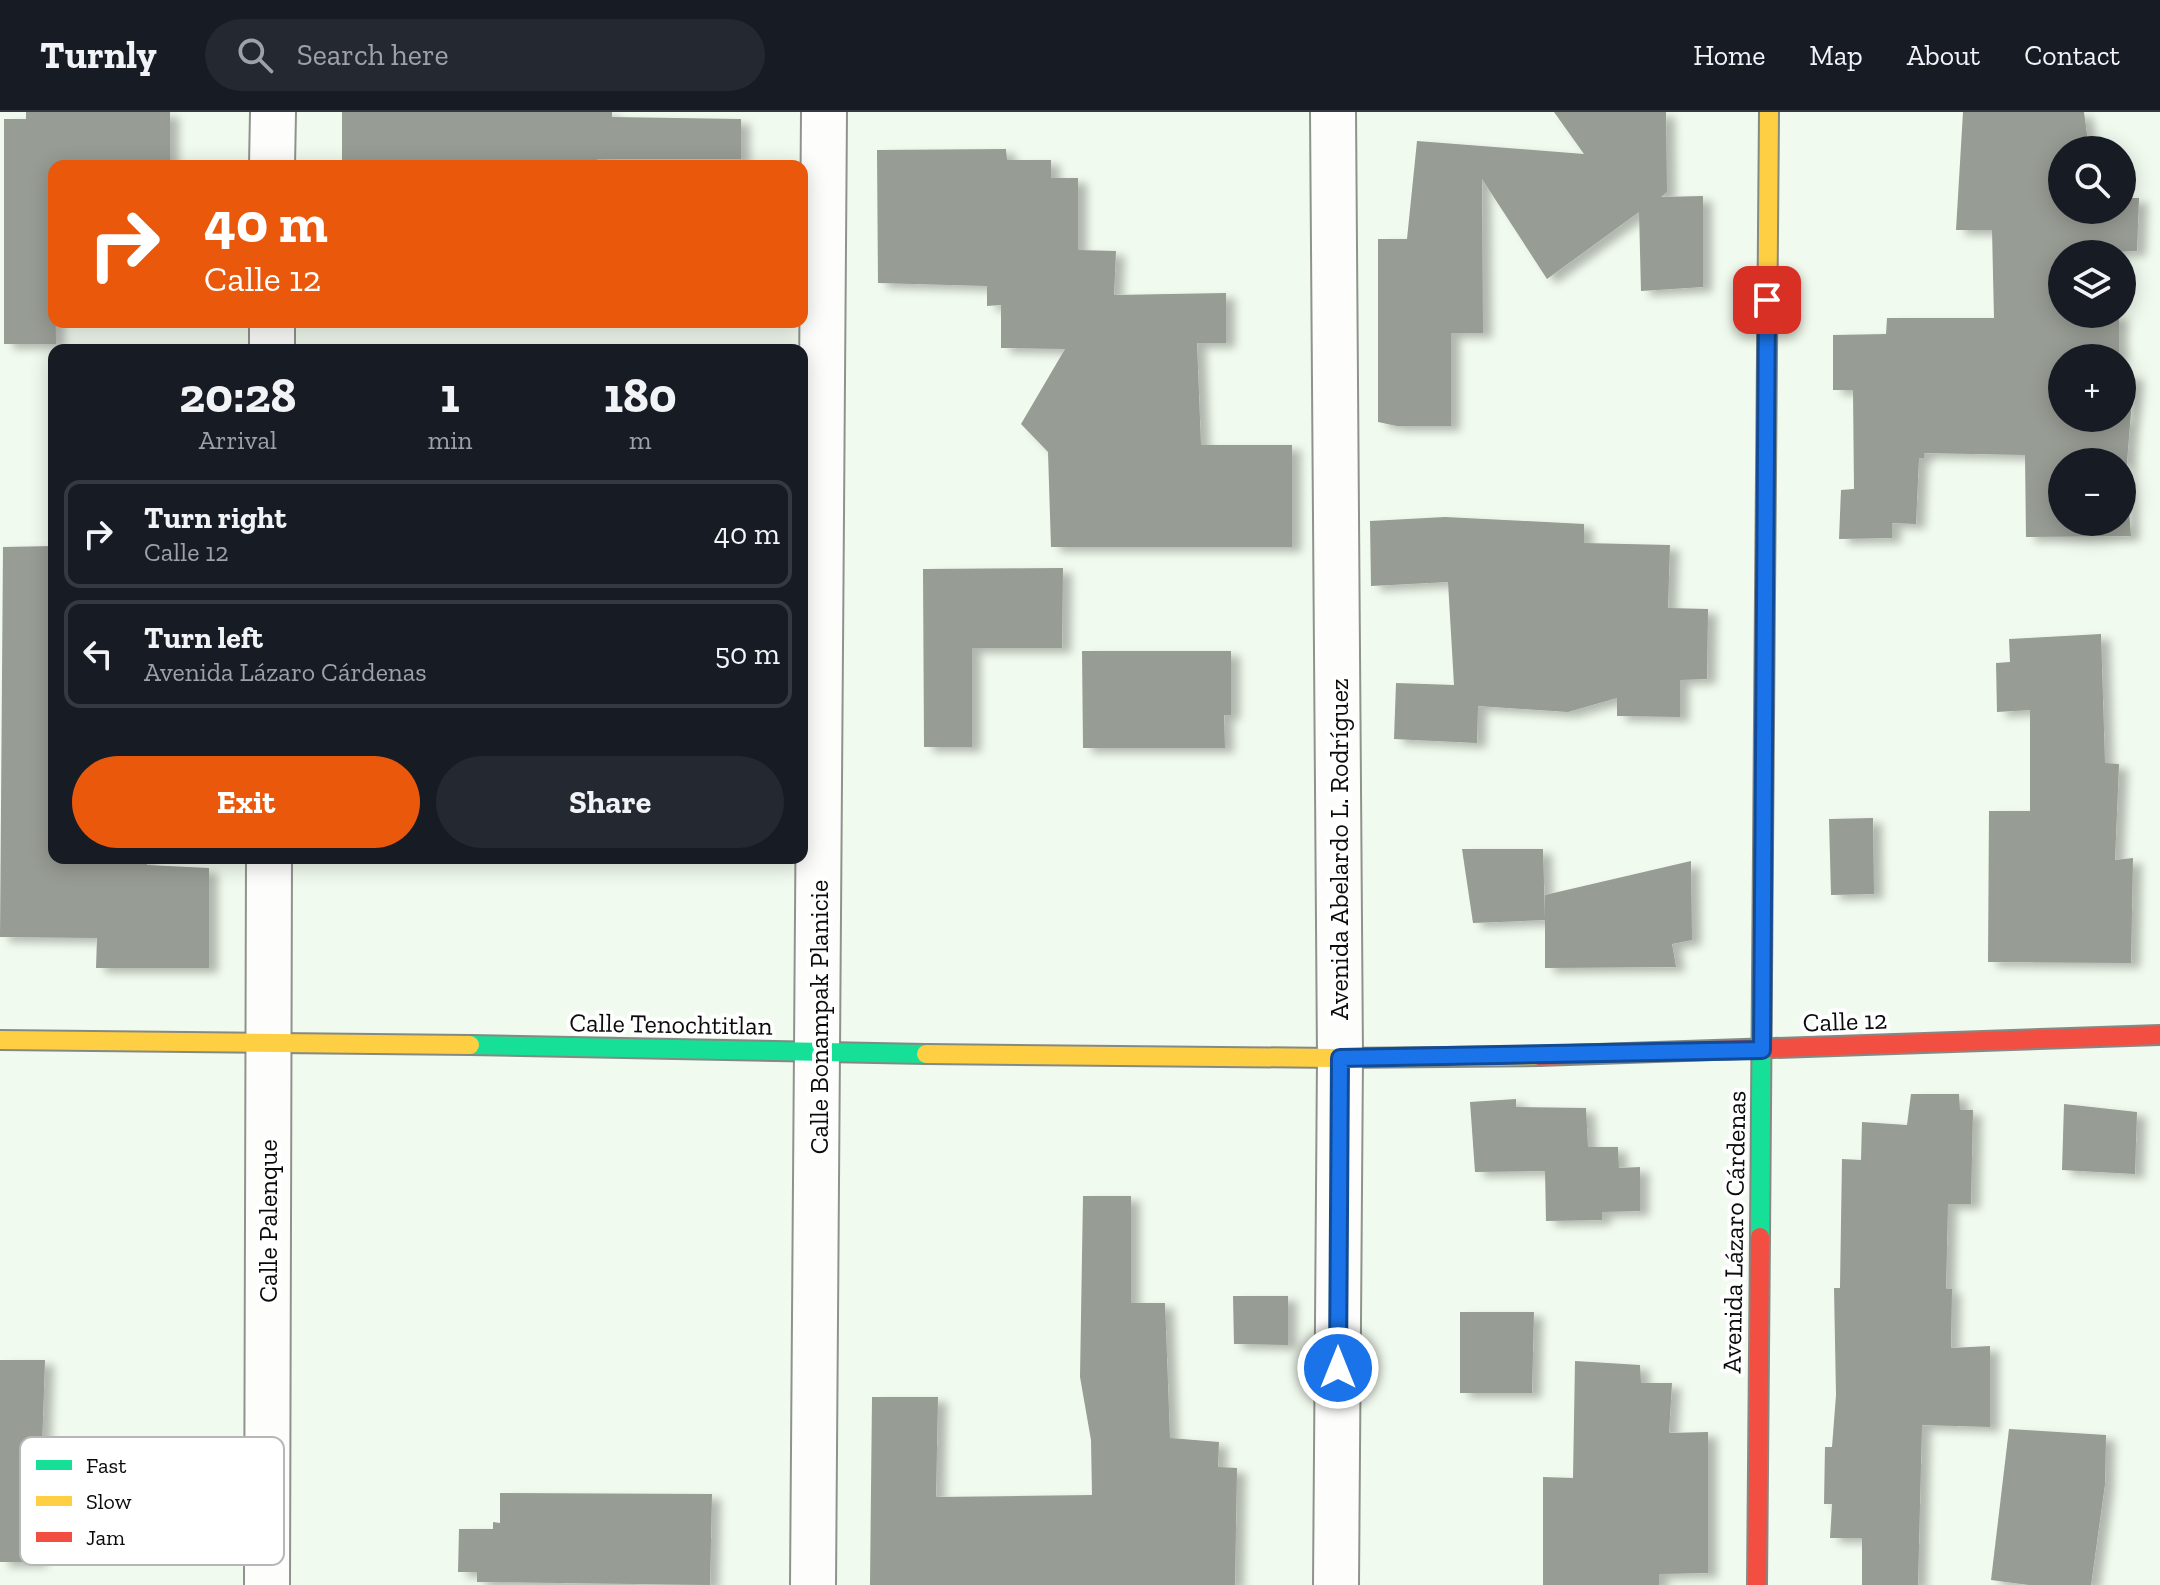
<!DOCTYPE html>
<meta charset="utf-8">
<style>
:root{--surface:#171b24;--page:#242831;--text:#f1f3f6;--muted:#9ea1a6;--line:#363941;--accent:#ea580c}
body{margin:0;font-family:"Zilla Slab",serif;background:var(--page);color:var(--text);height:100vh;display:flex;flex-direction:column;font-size:30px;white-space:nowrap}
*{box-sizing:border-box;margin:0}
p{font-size:26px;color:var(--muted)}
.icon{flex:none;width:44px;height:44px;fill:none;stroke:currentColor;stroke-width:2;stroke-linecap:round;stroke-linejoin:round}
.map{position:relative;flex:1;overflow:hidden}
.sheet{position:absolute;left:48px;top:232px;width:760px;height:520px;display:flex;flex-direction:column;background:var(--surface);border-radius:16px;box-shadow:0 4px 20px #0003}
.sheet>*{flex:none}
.top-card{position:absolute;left:48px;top:48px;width:760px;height:168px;border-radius:16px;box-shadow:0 4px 20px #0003;background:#ea580c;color:#fff;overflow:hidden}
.tools{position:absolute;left:2048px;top:24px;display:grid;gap:16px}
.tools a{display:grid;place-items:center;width:88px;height:88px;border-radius:50%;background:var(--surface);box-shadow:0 4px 20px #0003;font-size:40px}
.pin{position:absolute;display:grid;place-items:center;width:68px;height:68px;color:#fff;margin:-34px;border-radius:16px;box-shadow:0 4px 12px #0006}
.me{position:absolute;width:88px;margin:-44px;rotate:0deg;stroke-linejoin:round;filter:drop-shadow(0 0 6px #0008)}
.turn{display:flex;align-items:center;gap:28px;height:168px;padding:0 24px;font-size:36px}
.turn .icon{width:104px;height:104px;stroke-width:2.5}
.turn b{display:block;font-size:56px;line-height:68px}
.eta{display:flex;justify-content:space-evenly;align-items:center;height:136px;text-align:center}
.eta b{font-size:48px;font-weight:800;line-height:56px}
.action{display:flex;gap:16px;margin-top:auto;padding:16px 24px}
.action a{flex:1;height:92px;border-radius:48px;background:var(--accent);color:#fff;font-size:32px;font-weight:800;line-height:92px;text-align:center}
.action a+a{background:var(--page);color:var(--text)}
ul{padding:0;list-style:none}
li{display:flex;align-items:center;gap:24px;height:108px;margin:0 16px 12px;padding:0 8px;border:4px solid var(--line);border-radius:16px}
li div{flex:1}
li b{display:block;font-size:30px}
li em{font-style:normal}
header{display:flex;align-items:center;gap:48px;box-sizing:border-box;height:112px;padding:0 40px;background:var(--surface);border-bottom:2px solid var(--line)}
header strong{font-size:38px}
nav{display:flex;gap:44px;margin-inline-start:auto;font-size:28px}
.search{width:560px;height:72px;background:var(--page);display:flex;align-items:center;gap:20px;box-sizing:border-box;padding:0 28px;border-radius:44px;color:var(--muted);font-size:30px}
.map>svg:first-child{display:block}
.building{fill:#979c94;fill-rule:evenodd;filter:url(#shadow)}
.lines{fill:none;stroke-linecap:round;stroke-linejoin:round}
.street-casing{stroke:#8f938d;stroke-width:48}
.fast-casing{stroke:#858984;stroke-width:22}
.slow-casing{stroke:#858984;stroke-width:22}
.jam-casing{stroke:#858984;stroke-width:22}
.street{stroke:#fdfefc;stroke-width:44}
.fast{stroke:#16e098;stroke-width:18}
.slow{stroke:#ffcf43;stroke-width:18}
.jam{stroke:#f24e42;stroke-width:18}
.route-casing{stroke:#114b97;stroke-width:20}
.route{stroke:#1a73e8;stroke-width:14}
.labels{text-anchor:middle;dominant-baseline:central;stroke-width:8;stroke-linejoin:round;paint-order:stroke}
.street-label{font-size:26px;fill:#0b0b0b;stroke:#fff}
.key{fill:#fff;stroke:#b6b6b6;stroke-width:2}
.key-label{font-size:22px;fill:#0b0b0b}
</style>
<header>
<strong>Turnly</strong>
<div class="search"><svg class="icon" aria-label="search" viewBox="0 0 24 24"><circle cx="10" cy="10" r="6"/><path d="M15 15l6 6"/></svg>Search here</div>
<nav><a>Home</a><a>Map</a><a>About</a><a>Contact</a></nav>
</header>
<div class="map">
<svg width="2160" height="1473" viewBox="0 0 2160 1473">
<defs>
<filter id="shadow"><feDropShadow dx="9" dy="5" stdDeviation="4" flood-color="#0004"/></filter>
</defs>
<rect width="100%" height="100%" fill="#f1faee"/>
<g class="building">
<path d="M26,0H170V54H54L56,232H4V7H26Z"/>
<path d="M342,0H612V5L741,7V47H597V54H500V50L342,54Z"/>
<path d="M1554,0H1666L1667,80L1661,85L1703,84V175L1641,179L1639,100L1547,167L1482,67L1483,221H1451V314H1397L1378,310V127H1407L1417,29L1584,42Z"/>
<path d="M1963,0H2084L2089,38H2062V98H2122V86H2139L2137,139L2062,142V202H2119V246H2062V306H2122V263H2134L2126,362L2131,424L2026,425L2025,343L1924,341V346H1919L1916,412L1892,411V426L1839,427L1841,378L1854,377L1853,278H1833V223L1886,222L1887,206H1994L1992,118H1956ZM2062,350H2122V410H2062Z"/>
<path d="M1006,37L1007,48H1051V66H1078V138L1116,139L1114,183L1226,181V231H1197L1201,333H1292V435H1051L1048,340L1021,312L1065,237L1001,236V193L987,194V174L878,171L877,38Z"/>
<path d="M1445,405L1584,412V431L1670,433L1668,496L1708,497L1707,567L1680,568V605L1617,604V586L1568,600L1478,594L1477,631L1394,627L1396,571L1454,573L1448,470L1371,474L1370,409Z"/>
<path d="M54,434V746H147V753L209,756V856H96L97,826L0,825L3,435Z"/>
<path d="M1063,456L1062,536H972V635H924L923,457Z"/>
<path d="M2101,522L2105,651L2119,652L2115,748L2133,746L2131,851L1988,850L1989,699H2030V598L1997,600L1996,551L2010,550L2009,527Z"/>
<path d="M1082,539H1231V603H1224L1225,636H1083Z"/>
<path d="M1873,706L1874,782L1831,783L1829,707Z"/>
<path d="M1462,737H1543L1545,808L1473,811Z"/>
<path d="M1691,749L1692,828L1672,832L1676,855L1545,856V783Z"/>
<path d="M1911,982H1959L1960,998H1973L1971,1092H1948L1946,1177H1952L1951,1236L1990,1234V1315L1922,1313L1918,1473H1862V1426H1830L1832,1392H1824L1825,1335H1832L1836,1283L1834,1176H1840L1842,1047L1861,1048L1862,1010L1907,1013Z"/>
<path d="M1516,987V995L1586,996L1588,1035H1618L1619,1056L1640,1055V1099L1602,1100V1108L1546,1109L1545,1059L1475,1060L1470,990Z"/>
<path d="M2064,992L2137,1000L2135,1062L2062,1058Z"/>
<path d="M1083,1084H1131V1191H1165L1170,1326L1219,1330L1218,1355L1237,1356L1235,1473H870L872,1285H938L936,1385L1092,1383L1091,1328L1080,1265Z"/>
<path d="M1233,1184H1288V1233L1234,1232Z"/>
<path d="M1460,1200H1534L1532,1281H1460Z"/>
<path d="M0,1248H45L38,1450H0Z"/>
<path d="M1575,1249L1640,1253L1641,1271H1672L1669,1321L1708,1320V1461L1659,1462V1473H1543V1365L1573,1366Z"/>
<path d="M2009,1317L2106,1323L2105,1372L2091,1473H2029L1991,1468Z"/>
<path d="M500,1381L712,1382L710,1473L477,1470V1460H458L459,1417H493V1410L500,1411Z"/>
</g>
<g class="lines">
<defs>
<g id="street">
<path d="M1333,0L1340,946L1336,1473"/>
<path d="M272,54L273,0"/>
<path d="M272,238V210"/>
<path d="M267,1473L269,746"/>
<path d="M813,1473L824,0"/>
</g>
<g id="fast">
<path d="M470,933L926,942"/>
<path d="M1760,1125L1765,482"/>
</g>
<g id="slow">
<path d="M1765,482L1769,0"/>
<path d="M0,928L470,933"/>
<path d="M926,942L1335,946L1539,944"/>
</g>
<g id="jam">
<path d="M1539,944L2160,923"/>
<path d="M1757,1473L1760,1125"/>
</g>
</defs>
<use href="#street" class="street-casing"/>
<use href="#fast" class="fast-casing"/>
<use href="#slow" class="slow-casing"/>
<use href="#jam" class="jam-casing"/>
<use href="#street" class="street"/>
<use href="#fast" class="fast"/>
<use href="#slow" class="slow"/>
<use href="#jam" class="jam"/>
</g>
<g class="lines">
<defs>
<path id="route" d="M1338,1256L1340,946L1762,938L1767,188"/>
</defs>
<use href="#route" class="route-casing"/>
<use href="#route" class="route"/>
</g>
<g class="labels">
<g class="street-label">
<text transform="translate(1339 737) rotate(-90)">Avenida Abelardo L. Rodríguez</text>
<text transform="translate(819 905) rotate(-90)">Calle Bonampak Planicie</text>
<text transform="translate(1845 909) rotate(-2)">Calle 12</text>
<text transform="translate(671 912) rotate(1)">Calle Tenochtitlan</text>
<text transform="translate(268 1109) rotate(-90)">Calle Palenque</text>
<text transform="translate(1734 1120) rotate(-89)">Avenida Lázaro Cárdenas</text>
</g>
</g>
<rect x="20" y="1325" width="264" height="128" rx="12" class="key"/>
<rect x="36" y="1348" width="36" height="10" fill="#16e098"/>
<rect x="36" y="1384" width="36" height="10" fill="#ffcf43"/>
<rect x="36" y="1420" width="36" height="10" fill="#f24e42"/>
<g class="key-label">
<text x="86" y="1361">Fast</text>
<text x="86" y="1397">Slow</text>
<text x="86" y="1433">Jam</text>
</g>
</svg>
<div class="tools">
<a><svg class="icon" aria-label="search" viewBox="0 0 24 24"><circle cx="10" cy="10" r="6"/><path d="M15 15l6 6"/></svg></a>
<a><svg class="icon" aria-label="layers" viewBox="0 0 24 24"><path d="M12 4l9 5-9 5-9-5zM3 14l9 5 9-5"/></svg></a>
<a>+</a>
<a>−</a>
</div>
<div class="pin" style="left:1767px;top:188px;background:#d93025"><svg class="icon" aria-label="arrive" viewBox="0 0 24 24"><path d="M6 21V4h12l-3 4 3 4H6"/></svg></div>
<svg class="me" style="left:1338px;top:1256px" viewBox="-20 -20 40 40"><circle r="17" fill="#1a73e8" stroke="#fff" stroke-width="3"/><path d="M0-11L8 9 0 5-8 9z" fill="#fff"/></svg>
<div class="top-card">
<div class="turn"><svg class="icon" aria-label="right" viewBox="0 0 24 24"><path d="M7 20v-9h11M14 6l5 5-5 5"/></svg><div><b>40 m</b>Calle 12</div></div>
</div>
<section class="sheet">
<div class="eta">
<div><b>20:28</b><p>Arrival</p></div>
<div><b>1</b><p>min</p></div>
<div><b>180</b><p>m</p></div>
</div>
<ul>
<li><svg class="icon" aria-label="right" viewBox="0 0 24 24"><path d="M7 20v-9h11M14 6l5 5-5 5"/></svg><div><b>Turn right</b><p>Calle 12</p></div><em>40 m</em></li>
<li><svg class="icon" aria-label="left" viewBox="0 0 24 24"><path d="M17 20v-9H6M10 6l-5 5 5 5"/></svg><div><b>Turn left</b><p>Avenida Lázaro Cárdenas</p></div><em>50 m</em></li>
</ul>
<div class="action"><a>Exit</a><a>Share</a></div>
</section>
</div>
